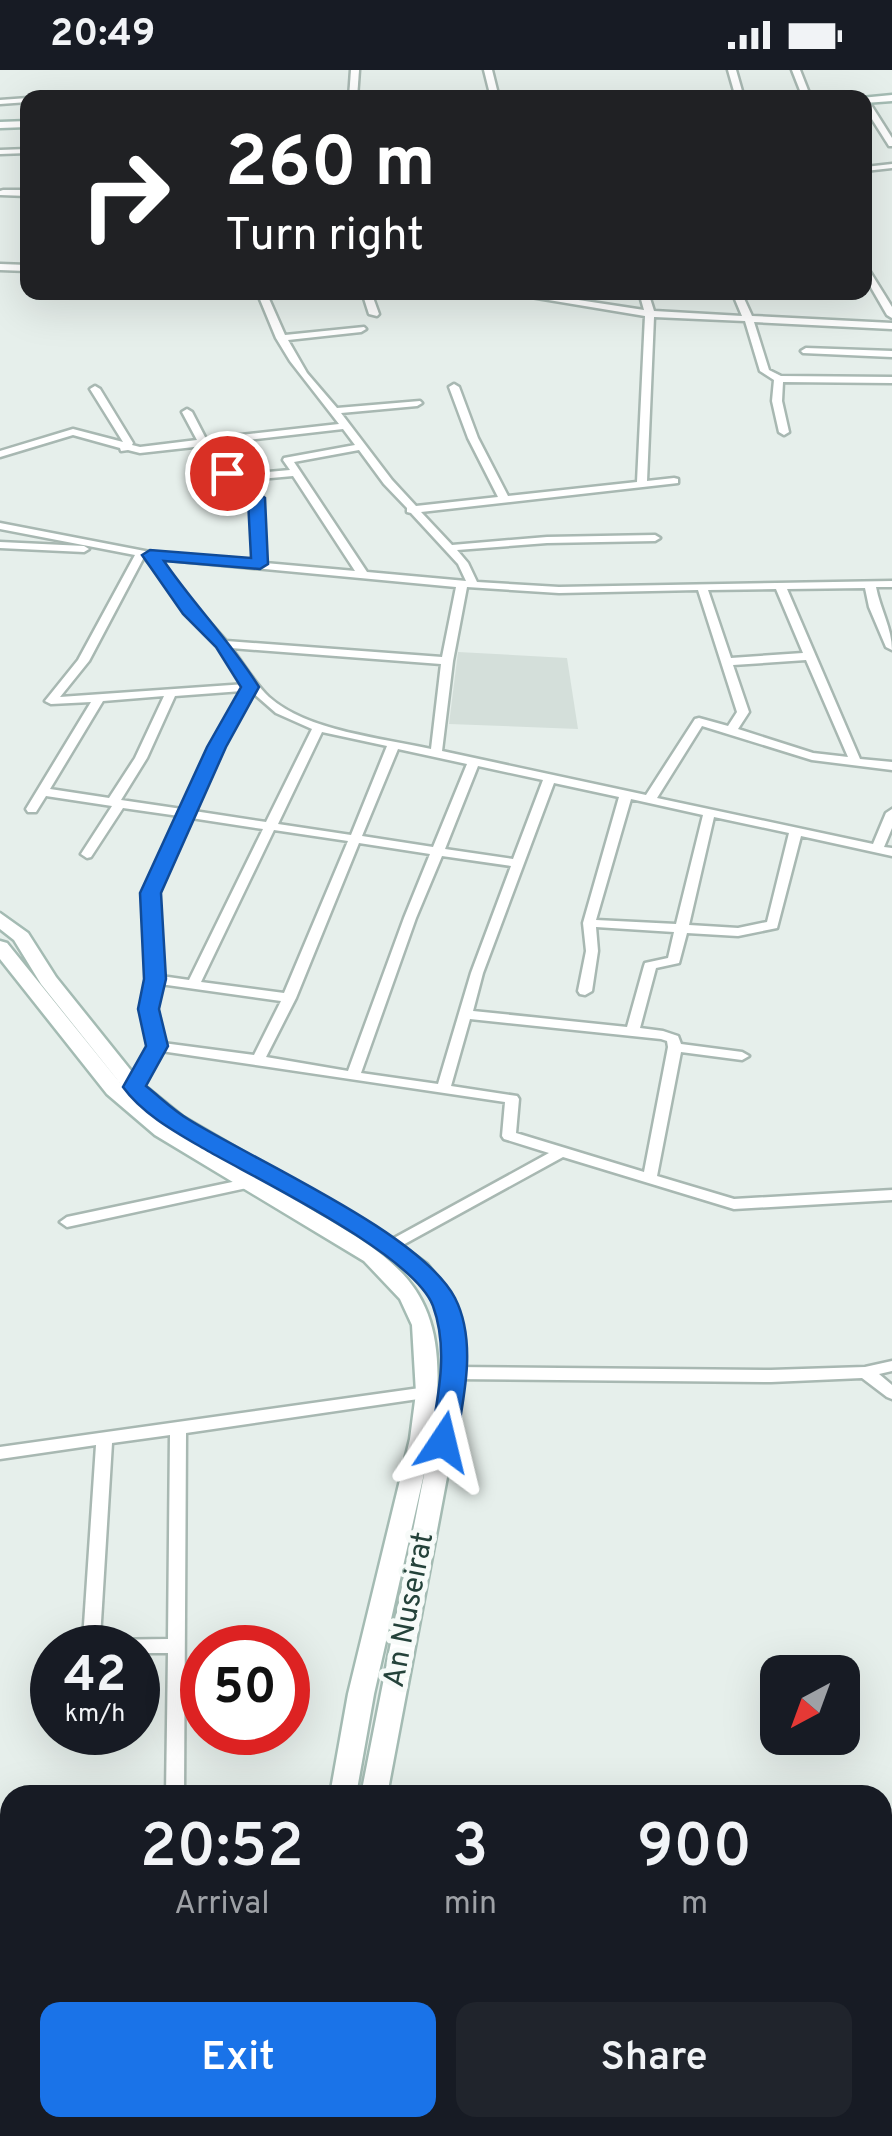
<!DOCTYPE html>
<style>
:root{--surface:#171b24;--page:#20242c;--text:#f1f3f6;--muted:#9ea1a6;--accent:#1a73e8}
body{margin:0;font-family:Overpass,sans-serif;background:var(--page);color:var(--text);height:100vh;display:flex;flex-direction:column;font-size:38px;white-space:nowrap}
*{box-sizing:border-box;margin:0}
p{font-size:32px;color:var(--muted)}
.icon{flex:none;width:55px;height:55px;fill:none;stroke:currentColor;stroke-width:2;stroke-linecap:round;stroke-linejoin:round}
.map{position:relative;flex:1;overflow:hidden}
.details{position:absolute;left:0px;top:1715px;width:892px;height:352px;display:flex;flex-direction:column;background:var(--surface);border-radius:30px 30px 0 0;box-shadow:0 10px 40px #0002}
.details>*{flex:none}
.hud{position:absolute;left:20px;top:20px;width:852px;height:210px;border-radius:20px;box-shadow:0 10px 40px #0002;background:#202124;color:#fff;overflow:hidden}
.needle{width:65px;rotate:221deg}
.tools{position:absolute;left:760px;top:1585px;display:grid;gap:20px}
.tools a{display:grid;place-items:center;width:100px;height:100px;border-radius:20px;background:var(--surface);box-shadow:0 10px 40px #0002;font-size:50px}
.speed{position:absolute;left:30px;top:1555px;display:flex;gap:20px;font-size:50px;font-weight:700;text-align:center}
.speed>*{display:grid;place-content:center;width:130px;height:130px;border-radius:50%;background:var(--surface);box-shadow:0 10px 40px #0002;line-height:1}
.speed small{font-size:25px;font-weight:400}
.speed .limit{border:15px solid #d22;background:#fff;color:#111}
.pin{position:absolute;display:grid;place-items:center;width:85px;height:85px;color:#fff;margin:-42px;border:5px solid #fff;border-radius:50%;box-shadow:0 2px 10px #0007}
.me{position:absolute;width:110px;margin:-55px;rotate:10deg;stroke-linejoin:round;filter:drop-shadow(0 0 8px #0008)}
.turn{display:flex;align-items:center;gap:35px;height:210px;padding:0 40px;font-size:45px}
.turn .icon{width:130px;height:130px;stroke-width:2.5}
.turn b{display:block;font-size:70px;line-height:85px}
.eta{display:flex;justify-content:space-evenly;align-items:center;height:170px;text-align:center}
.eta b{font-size:60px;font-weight:600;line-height:70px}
.primary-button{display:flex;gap:20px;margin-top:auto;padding:20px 40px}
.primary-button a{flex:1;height:115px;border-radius:20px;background:var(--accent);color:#fff;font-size:40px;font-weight:600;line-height:115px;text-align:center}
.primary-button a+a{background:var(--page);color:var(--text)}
.status{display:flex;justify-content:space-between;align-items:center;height:70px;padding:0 50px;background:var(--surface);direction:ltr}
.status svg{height:28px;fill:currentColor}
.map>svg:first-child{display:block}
.built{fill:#d4dfda}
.green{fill:#bfe0c8}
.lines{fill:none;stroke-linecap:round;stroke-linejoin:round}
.street-casing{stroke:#a8b8b2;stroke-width:5}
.secondary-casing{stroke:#a4bbb3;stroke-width:5}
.street{fill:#fff;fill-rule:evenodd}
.secondary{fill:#fff;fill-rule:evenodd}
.route{fill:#1a73e8;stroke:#114b97;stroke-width:2.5}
.labels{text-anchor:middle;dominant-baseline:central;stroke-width:10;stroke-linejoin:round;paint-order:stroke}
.street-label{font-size:30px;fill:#24423a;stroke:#f7fbf9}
</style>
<div class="status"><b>20:49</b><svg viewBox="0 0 49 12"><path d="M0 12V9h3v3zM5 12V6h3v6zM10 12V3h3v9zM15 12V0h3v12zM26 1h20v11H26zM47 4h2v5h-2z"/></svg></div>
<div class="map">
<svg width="892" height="2066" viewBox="0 0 892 2066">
<rect width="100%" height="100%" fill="#e6efeb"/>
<path class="built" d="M458,582L567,588L578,659L449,654Z"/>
<path class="green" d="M883,1792H892V2014L882,1983Z"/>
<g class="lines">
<defs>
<g id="street">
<path d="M351,0H359L357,28H349Z"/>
<path d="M484,0H492L499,28H491Z"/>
<path d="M728,0H736L744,28H736Z"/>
<path d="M792,0H800L811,28H803Z"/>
<path d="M91,26H156L160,28H87Z"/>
<path d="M28,28V32L0,34V30Z"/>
<path d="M865,30H868L892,68V76H889L865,38Z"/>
<path d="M28,79V83L0,84V80Z"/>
<path d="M892,94V98L865,101V97Z"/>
<path d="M3,120H28V126L0,125V121Z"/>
<path d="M0,194L28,195V201L0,200Z"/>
<path d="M865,197L869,200L892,237V248L887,245L865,207Z"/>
<path d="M257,222H266L285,265L364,257L366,259L361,262L288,270L307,303L337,338L420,331L422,333L417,336L341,343L392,410L416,436L498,427L468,368L449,317L454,314L459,317L478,368L508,426L637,412L645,246L501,222H526L644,240L639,222H648L654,241L742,246L732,222H741L752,246L892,253V259L754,252L769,300L781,306L892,307V313L783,312L782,331L789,362L784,365L779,362L772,331L774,310L760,301L745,251L654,247L647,411L674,408L678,409V413L421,442L452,475L547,467L655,465L660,468L655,471L547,473L457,480L468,493L477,512L559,517L892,511V517H876C880,539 892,558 892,580L886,577L869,537L865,518L787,519L860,689L892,692V700L812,690L702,656L657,728L873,774L886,743L892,739V758L884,777L892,778V786L801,766L777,858L738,866L687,863L679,893L656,898L640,958L663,961L678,966L681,974L742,982L749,986L742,990L681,982L657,1106L734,1129L892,1120V1130L734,1139L563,1087L390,1182L383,1177L385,1173L549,1083L504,1069L502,1066L505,1032L161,981L139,1020H129L127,1017L150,976L141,939L148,909L145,823L179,746L123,738L91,787L87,788L81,784L112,736L46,726L36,742H28L26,739L91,632L51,634L45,631L78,590L135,485L0,459V453L150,482L255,492L251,429L230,417L212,375L140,383L128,380L121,381L120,378L73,365L0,387V381L73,359L123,372L90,319L95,316L100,319L133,373L132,375L140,377L197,370L182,342L187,339L192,342L206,369L339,354L290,291L276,268ZM343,359L355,375L284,388L283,390L290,400L235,405L222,373ZM359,380L384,414L407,438V442L411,443L458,494L466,511L367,502L294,392ZM293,406L355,501L265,493L261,428L237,411ZM144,487L216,573L246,614L60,627L89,591ZM158,489L456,517L442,587L226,571L178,517ZM467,517L559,523L698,520L737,642L728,656L699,648L695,649L646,725L442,681L453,591ZM776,519L803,583L731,588L708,520ZM231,578L441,594L431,679C382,668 307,661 269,627C254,613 244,594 231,578ZM806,590L848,687L813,683L738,659L749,642L733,595ZM242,621L210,677L182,739L121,730L147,688L175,626ZM253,623L276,643L312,659L266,752L194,741L222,677ZM164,626L135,688L109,728L50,719L103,631ZM322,662L387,676L351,765L278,754ZM398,679L467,694L433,777L362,766ZM478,696L543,710L513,789L445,779ZM554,713L619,727L583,853L586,881L578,921L580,924L585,925L592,921L598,881L596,857L674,862L668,888L645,893L644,896L627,957L473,941L483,903ZM631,729L703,745L676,854L596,850ZM714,747L789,763L767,852L738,858L689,855ZM191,748L263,759L189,910L161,906L157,823ZM274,760L348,771L284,923L201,912ZM359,773L430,784L404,848L348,1001L266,987L296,928ZM442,786L511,796L471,903L438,1014L361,1003L416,848ZM160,914L281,931L254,985L163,973L155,939ZM470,949L661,969L667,971L668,977L644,1102L516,1063L519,1029L517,1026L451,1016Z"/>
<path d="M362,222H371L379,244L377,246L369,244Z"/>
<path d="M806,278L892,281V287L803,283L801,281Z"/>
<path d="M0,472L84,476L89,479L84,482L0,478Z"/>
<path d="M251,1108L258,1113L256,1116L67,1157L60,1152L67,1147Z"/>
<path d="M892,1291V1301L879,1304L892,1315V1329L887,1327L862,1308L771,1312L452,1309L447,1307L444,1303L447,1299L452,1297L771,1300L865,1297Z"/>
<path d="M427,1317L432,1319L435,1323L432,1327L186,1363L184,1725H166L168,1583H138V1578H88L83,1570L96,1375L0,1389V1377ZM170,1365L168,1569L102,1570L100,1568L112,1373Z"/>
<path d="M27,2058H74L71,2064L67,2066H19L22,2059Z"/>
</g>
<g id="secondary">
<path d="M892,25V31L865,33V28H861Z"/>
<path d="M28,51V57L0,58V52Z"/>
<path d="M0,843L28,863L56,907L141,1013L183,1047L388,1166L427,1194L452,1226L460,1248L464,1272L461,1333L387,1725H361L426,1395L374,1624L356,1725H330L348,1624L410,1369L416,1323L412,1255L400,1229L364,1191L155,1065L107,1024L0,889V871L7,873L124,1018L41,914L14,870L0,859ZM283,1123C328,1150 409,1185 434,1233C451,1267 441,1321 434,1357C453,1210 396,1190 283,1123Z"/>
<path d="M293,2058H321L322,2066H294Z"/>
<path d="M322,2058H350L351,2066H323Z"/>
</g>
</defs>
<use href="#street" class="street-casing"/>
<use href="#secondary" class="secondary-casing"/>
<use href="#street" class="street"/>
<use href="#secondary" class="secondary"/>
</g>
<path class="route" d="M227,398L265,428L268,494L260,499L164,491C194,535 231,572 259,617L226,677L161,823L166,909L159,939L168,976L146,1016C160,1027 173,1040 188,1049C255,1091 421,1163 455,1228C477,1271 464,1327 456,1372L452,1379H434L430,1372C438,1327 449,1280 433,1236C414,1185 259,1110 208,1081C179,1064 143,1045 123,1017L146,976L138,939L144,909L140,823L207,677L241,617L216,577L183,544L142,485L150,480L251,488L248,430L228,419L219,403Z"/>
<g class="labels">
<g class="street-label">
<text transform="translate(410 1540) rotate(-79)">An Nuseirat</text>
</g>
</g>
</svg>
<div class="tools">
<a><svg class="needle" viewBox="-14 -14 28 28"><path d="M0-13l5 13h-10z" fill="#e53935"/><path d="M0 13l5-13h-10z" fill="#9ea1a6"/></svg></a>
</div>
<div class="speed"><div>42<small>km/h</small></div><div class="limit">50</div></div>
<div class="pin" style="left:227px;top:403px;background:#d93025"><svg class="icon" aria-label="arrive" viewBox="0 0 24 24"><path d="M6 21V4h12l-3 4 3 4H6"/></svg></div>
<svg class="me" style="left:443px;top:1372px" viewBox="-20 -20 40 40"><path d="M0-17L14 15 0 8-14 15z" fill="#1a73e8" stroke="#fff" stroke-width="4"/></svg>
<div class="hud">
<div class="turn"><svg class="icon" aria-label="right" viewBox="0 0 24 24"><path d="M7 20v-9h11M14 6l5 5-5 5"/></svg><div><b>260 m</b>Turn right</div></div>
</div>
<section class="details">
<div class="eta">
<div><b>20:52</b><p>Arrival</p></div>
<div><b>3</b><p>min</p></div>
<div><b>900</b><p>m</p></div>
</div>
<div class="primary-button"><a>Exit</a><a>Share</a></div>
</section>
</div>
